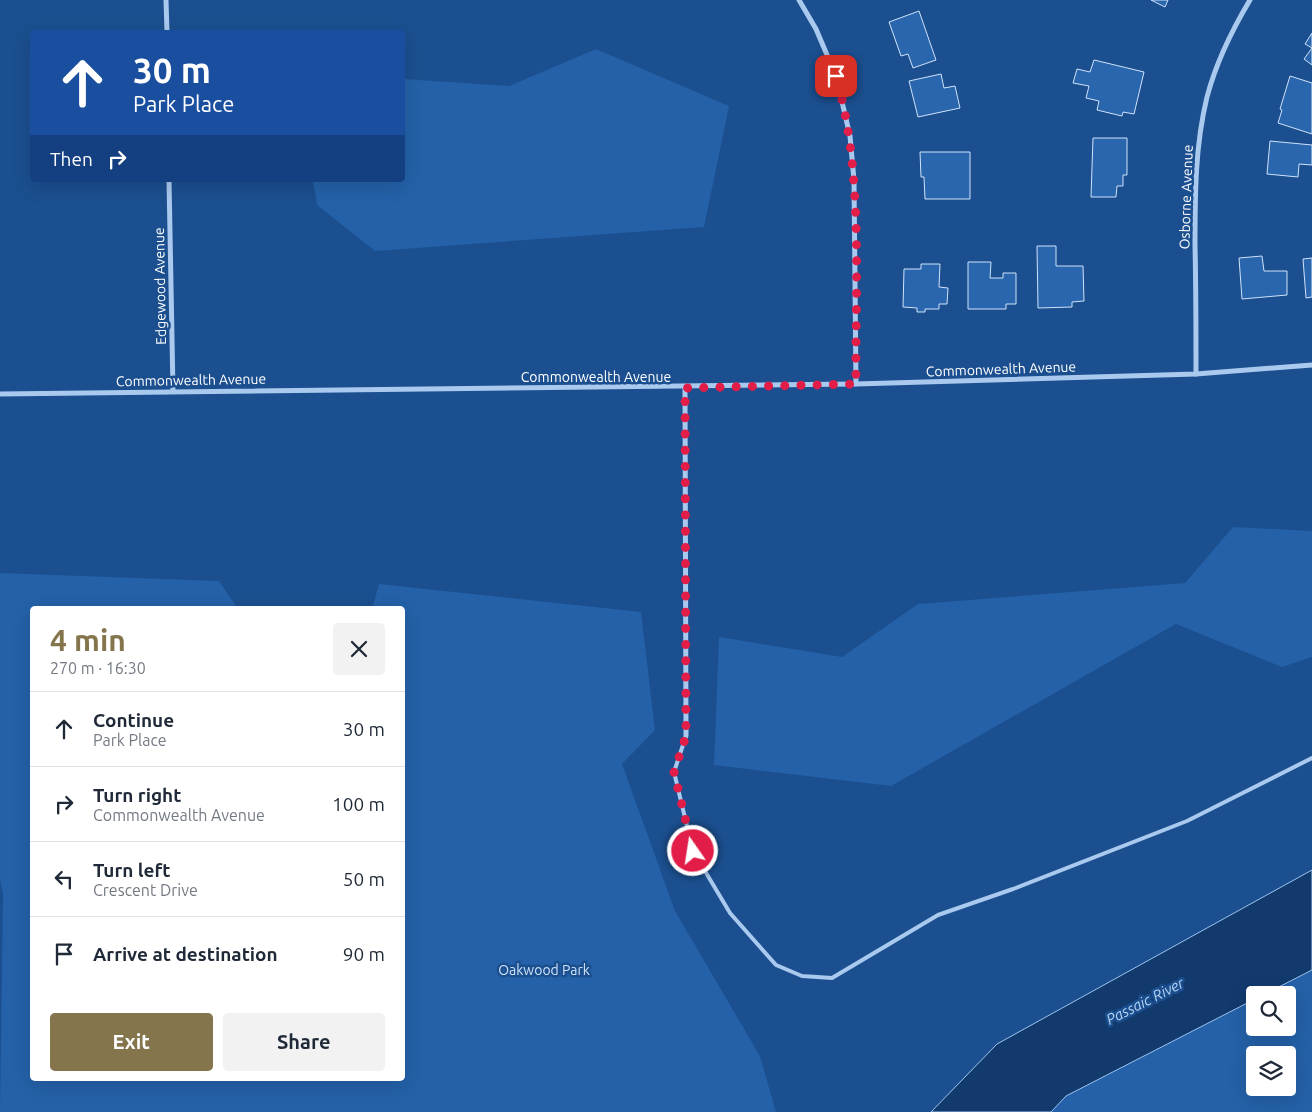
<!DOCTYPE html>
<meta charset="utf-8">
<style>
:root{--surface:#fff;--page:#f2f2f3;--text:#1f2937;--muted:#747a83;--line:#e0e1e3;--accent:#84754c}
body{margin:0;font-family:Ubuntu,sans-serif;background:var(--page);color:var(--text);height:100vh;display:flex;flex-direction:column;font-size:19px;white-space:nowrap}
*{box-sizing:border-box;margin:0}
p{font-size:16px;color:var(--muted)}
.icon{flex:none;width:28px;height:28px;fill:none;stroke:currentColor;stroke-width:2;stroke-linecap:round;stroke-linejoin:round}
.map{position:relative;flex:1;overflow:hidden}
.sheet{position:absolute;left:30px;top:606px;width:375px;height:475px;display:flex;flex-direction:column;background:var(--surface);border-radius:5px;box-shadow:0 5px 20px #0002}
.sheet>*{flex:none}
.banner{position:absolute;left:30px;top:30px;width:375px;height:152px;border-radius:5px;box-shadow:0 5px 20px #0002;background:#1a4fa0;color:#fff;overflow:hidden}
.buttons{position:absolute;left:1246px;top:986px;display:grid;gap:10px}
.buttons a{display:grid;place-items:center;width:50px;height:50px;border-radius:5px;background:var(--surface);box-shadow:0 5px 20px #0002;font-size:25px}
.pin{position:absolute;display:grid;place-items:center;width:42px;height:42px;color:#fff;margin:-21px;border-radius:10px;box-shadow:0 2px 8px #0006}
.me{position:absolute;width:55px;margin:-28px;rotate:347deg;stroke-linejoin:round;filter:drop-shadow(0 0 4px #0008)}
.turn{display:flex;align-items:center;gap:18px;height:105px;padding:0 20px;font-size:22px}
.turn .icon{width:65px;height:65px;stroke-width:2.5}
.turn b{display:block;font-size:35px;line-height:42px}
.then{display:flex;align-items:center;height:48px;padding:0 20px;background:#0003;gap:10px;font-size:19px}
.round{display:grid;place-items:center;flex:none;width:52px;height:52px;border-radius:5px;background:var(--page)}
.head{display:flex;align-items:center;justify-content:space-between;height:85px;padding:0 20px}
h1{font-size:30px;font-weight:600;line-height:38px;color:var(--accent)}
.action{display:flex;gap:10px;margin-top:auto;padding:10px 20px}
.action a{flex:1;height:58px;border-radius:5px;background:var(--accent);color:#fff;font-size:20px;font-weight:600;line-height:58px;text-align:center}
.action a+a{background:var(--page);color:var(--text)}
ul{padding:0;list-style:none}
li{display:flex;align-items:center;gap:15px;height:75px;padding:0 20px;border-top:1px solid var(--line)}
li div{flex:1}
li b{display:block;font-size:19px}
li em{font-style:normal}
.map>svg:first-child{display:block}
.green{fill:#2461a8;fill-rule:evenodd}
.water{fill:#123a6d;stroke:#9cc4f0}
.building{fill:#2a66ad;stroke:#cfe3fa}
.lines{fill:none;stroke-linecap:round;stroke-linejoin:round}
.service{stroke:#a9c9ee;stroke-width:4}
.minor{stroke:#a9c9ee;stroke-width:5}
.route{stroke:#e11d48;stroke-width:9;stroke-dasharray:0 16.2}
.labels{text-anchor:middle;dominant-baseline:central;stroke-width:5;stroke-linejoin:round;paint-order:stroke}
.street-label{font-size:14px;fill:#fff;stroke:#1b4f8f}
.park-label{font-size:14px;fill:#cfe3fa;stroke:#1b4f8f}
.water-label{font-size:15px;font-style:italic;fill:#b5d3f5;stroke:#1b4f8f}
</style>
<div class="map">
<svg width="1312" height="1112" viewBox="0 0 1312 1112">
<rect width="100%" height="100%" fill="#1b4f8f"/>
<g class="green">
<path d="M596,49L729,106L704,227L375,251L317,205L313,180H402L403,79L509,86Z"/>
<path d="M1233,527L1312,531V657L1282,667L1176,624L891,786L714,765L719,637L842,657L918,604L1185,583Z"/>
<path d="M0,573L219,581L238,609H32V1079H402V609H372L379,584L641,612L655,730L622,764L675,911L760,1056L776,1112H0L3,894L0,879Z"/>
<path d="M1312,970V1112H1051L1066,1096L1255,999V1028H1288V995H1263ZM1255,1055H1288V1088H1255Z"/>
</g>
<path class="water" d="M1312,870V970L1263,995H1255V999L1066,1096L1051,1112H931L997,1044Z"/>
<g class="building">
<path d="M1151,0H1168L1165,7Z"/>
<path d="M919,11L936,60L913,68L908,54L901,56L889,22Z"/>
<path d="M1312,33V65L1304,59L1312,48L1305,44Z"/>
<path d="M1094,60L1144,72L1134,114L1123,112L1122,116L1097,110L1099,101L1086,98L1089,86L1073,83L1077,69L1090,72Z"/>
<path d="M941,74L944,88L955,86L960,108L918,117L909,81Z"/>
<path d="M1290,76L1312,83V134L1278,123L1282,110L1280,109Z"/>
<path d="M1093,138H1127V175H1123V186H1117L1116,197H1091Z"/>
<path d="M1270,141L1312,145V165L1299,164L1298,177L1267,174Z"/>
<path d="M920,152H970V199H925L924,177H921Z"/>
<path d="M1037,246H1056V266H1083L1084,301L1072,302V307L1038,308Z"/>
<path d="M1262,256L1264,271H1287V295L1242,299L1239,258Z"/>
<path d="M1312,258V297L1306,298L1303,259Z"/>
<path d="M968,262H991L990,278H1003V273H1016V304H1006V309H968Z"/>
<path d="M921,264H940L939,287L948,288L947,304H939V309H925V312H917V308L903,307L904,269H921Z"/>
</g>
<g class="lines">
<path class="service" d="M686,736L674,772L693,851L730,913L776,965L802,976L832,978L938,915L1013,889L1187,821L1312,758"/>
<g class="minor">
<path d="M166,0L167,32"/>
<path d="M799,0L816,29L836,76L850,136L854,180L856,384"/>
<path d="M169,180L173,391"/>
<path d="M1196,374C1196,331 1196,288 1195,245C1195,195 1195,146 1207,97C1216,63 1232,30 1250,0"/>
<path d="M685,388L686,736"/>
<path d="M0,394L856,384L1196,374L1312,365"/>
</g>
</g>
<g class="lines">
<path class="route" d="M693,851L674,772L686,736L685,388L856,384C855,284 864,173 836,76"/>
</g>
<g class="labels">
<g class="street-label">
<text transform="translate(1186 197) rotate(-88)">Osborne Avenue</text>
<text transform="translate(160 286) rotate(-91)">Edgewood Avenue</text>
<text transform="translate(1001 369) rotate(-2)">Commonwealth Avenue</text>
<text x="596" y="377">Commonwealth Avenue</text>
<text transform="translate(191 380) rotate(-1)">Commonwealth Avenue</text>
</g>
<g class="park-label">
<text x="544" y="970">Oakwood Park</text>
</g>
<g class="water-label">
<text transform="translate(1145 1001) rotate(-27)">Passaic River</text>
</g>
</g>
</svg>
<div class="buttons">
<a><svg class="icon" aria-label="search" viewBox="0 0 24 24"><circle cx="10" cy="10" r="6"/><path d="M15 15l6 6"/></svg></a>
<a><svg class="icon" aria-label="layers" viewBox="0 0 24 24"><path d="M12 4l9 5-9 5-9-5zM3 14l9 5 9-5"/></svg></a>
</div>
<div class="pin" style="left:836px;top:76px;background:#d93025"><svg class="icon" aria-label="arrive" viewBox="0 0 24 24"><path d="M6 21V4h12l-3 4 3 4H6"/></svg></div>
<svg class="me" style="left:693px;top:851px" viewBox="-20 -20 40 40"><circle r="17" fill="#e11d48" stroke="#fff" stroke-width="3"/><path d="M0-11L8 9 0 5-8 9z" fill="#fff"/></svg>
<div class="banner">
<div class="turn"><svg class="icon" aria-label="ahead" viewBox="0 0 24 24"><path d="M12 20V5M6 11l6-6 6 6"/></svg><div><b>30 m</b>Park Place</div></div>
<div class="then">Then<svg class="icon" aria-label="right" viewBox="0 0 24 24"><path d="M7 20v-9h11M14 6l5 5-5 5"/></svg></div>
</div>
<section class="sheet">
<div class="head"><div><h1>4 min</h1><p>270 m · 16:30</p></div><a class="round"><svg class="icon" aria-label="close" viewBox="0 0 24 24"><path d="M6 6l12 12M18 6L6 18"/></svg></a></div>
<ul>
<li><svg class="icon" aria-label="ahead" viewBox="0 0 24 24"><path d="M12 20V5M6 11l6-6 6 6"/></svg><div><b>Continue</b><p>Park Place</p></div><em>30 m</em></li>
<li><svg class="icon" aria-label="right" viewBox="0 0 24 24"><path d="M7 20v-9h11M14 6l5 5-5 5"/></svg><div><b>Turn right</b><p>Commonwealth Avenue</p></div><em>100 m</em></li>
<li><svg class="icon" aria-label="left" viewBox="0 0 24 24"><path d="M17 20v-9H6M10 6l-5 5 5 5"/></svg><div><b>Turn left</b><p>Crescent Drive</p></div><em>50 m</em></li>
<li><svg class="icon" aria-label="arrive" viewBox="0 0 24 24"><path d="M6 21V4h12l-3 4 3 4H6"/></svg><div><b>Arrive at destination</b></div><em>90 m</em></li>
</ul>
<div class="action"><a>Exit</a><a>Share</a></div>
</section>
</div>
